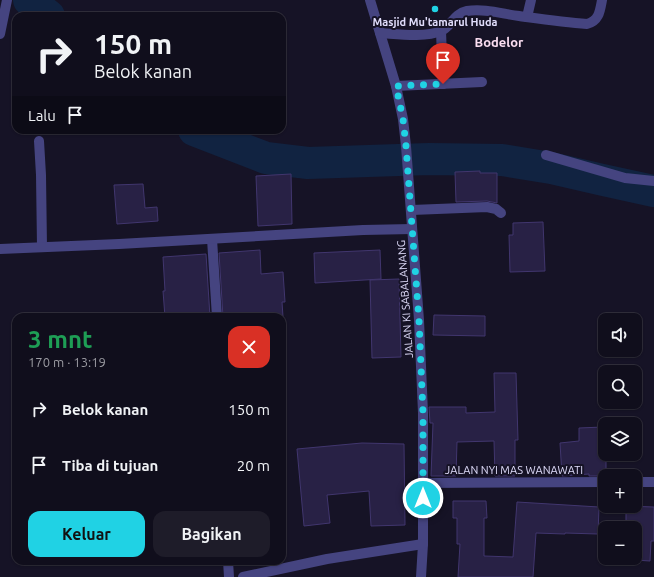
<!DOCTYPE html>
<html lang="id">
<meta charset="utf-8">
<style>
:root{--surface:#100e1c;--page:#1e1c29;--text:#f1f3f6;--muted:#9c9ca3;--line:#302e3b;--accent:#20d2e4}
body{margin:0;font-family:Ubuntu,sans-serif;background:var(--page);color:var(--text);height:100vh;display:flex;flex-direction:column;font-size:15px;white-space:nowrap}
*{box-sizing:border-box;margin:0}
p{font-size:13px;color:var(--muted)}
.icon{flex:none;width:22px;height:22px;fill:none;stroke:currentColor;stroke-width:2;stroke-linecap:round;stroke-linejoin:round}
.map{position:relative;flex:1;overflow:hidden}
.panel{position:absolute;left:12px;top:313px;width:274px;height:252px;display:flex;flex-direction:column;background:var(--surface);border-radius:12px;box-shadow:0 1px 3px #0004,0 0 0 1px var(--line)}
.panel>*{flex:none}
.hud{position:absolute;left:12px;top:12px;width:274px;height:122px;border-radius:12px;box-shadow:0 1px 3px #0004,0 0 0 1px var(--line);background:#100e1c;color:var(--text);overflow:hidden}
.fabs{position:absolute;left:598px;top:313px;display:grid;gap:8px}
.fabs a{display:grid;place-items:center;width:44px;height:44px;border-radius:8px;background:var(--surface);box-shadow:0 1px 3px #0004,0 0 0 1px var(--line);font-size:20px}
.pin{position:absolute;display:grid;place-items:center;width:34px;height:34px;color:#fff;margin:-41px -17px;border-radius:50% 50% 50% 0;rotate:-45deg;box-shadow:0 0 4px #0007}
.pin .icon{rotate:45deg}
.me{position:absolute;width:44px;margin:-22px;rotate:0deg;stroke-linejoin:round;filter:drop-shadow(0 0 3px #0008)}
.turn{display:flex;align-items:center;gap:14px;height:84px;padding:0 16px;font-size:18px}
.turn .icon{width:52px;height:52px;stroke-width:2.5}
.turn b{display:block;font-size:28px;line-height:34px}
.then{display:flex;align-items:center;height:38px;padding:0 16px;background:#0003;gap:8px;font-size:15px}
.round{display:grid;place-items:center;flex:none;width:42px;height:42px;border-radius:12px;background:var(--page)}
.overview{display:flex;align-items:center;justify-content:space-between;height:68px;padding:0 16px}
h1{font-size:24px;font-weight:600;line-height:30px;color:#1e9e55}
.button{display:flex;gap:8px;margin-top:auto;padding:8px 16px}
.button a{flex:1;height:46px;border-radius:12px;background:var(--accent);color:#111;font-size:16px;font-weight:600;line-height:46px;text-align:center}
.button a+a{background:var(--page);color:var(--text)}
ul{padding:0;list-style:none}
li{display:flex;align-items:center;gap:12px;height:56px;padding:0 16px}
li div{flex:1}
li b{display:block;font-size:15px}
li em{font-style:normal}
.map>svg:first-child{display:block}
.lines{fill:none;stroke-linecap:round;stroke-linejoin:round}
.river{stroke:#112341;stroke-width:32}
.building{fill:#282145;stroke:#41366e}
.lane{stroke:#454480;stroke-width:10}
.street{stroke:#454480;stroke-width:10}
.route{stroke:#20d2e4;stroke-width:7;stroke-dasharray:0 12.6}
.poi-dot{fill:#20d2e4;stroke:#161326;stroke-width:1.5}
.labels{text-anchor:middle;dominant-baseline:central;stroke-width:4;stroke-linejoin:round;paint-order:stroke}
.poi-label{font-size:11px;font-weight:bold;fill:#e0ddfb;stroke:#161326}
.street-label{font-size:11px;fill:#e0ddfb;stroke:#161326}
.quarter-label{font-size:13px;font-weight:bold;fill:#fbdef1;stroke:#161326}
</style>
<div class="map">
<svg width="654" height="577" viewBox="0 0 654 577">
<rect width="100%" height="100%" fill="#161326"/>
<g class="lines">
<g class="river">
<path d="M29,0L49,16"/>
<path d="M194,130L266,158L308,163L429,159L502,160L551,168L603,180L654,191"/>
</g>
</g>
<g class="building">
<path d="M480,171V173H497V203L487,201L456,202L455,172Z"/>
<path d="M291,174L292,224L258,226L256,176Z"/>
<path d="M143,184L145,208L157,207L158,221L117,224L114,185Z"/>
<path d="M543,222L545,271L510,272L509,235H513V223Z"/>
<path d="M260,250L261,274L283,272L285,302H282L283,317H223L219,253Z"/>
<path d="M380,250L381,279L315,283L314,253Z"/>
<path d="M206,254L210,317H165L163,291H165L163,257Z"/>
<path d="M399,279L401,357L372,358L370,280Z"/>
<path d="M434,315L485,316V336L433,335Z"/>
<path d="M494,373H516L518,440H515V476H495L494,441L457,442L456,476H431L433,423H430L429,407H466V413L495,412Z"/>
<path d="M603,427L604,459H606V476H589V474L562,476L560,443L579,441V428Z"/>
<path d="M362,443L404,444L405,525L371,526L369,491L327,495L330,523L304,526L297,449Z"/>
<path d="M453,501H486L487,518H484V556L513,557L517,502L599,507L598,534L565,533V534L536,533L533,577H458L460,544H457V518H453Z"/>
<path d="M626,506L654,507V541H651L650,561L635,560V528H626Z"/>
</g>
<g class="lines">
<g class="lane">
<path d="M441,31L443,84"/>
<path d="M396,86L482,82"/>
</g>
<g class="street">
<path d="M370,0L396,86L403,119L406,146L419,320L423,413V544L421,577"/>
<path d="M527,17L531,0"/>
<path d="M380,33C397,34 425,38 441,31C452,26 453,14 467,11C484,8 503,14 519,16C542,19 564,22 587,24C599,21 600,11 602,0"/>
<path d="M0,34L7,0"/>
<path d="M39,141L41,175L42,247"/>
<path d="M546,155L625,178L654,181"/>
<path d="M412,210L487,207L496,209L501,213"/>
<path d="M212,239L217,317"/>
<path d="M0,249L119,244L363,230L412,229"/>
<path d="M635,482H654"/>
<path d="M423,483L605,482"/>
<path d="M228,561L229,577"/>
<path d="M243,577L327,559L423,544"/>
</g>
</g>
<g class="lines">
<path class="route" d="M423,498V413L419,320L406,146L403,119L396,86L443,84"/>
</g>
<circle class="poi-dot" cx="435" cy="9" r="4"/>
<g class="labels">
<g class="poi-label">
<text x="435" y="22">Masjid Mu'tamarul Huda</text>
</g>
<g class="street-label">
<text transform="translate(405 299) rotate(-94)">JALAN KI SABALANANG</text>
<text x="514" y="470">JALAN NYI MAS WANAWATI</text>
</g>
<g class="quarter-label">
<text x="499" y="42">Bodelor</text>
</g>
</g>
</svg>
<div class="fabs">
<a><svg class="icon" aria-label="sound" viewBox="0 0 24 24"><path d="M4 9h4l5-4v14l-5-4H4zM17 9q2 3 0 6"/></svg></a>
<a><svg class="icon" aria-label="search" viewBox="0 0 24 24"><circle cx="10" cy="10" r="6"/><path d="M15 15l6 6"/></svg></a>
<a><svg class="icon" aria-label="layers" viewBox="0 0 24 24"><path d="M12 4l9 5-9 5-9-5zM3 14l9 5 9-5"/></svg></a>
<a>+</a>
<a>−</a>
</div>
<div class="pin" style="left:443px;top:84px;background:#d93025"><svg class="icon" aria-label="arrive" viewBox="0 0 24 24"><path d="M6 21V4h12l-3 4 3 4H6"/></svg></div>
<svg class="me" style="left:423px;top:498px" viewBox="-20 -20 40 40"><circle r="17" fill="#20d2e4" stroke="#fff" stroke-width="3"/><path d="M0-11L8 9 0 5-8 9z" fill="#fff"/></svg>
<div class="hud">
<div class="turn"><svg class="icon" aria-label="right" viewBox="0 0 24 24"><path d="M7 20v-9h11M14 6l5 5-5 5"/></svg><div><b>150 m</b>Belok kanan</div></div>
<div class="then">Lalu<svg class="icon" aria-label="arrive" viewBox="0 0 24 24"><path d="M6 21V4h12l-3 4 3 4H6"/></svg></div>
</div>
<section class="panel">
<div class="overview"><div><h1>3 mnt</h1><p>170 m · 13:19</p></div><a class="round" style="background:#d93025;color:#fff"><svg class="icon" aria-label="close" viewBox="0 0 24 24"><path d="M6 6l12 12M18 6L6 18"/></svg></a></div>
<ul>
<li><svg class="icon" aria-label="right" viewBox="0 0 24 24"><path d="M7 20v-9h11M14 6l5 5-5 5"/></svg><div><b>Belok kanan</b></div><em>150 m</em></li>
<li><svg class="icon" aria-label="arrive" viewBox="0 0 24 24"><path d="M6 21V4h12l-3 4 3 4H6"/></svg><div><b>Tiba di tujuan</b></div><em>20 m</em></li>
</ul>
<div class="button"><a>Keluar</a><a>Bagikan</a></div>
</section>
</div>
